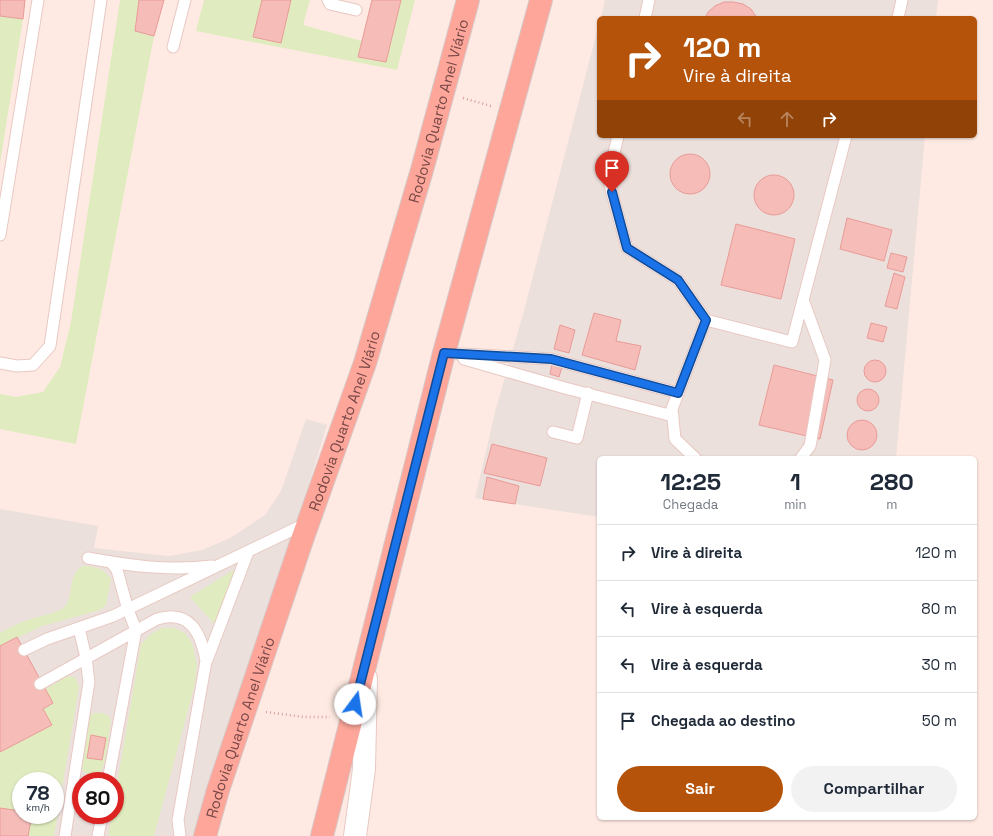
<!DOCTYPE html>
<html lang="pt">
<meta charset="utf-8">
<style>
:root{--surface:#fff;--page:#f2f2f3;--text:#1f2937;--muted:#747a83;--line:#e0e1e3;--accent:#b45309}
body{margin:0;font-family:"Space Grotesk",sans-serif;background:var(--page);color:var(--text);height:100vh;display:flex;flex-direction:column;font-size:15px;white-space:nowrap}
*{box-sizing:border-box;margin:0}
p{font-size:13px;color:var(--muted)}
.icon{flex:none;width:22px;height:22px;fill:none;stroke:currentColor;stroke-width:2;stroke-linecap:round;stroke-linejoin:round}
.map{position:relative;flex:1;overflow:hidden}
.details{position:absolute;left:597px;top:456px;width:380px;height:364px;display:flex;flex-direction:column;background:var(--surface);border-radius:6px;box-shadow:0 1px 3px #0004}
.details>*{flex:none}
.guide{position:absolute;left:597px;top:16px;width:380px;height:122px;border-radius:6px;box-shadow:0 1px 3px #0004;background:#b45309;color:#fff;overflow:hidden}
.speed{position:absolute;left:12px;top:772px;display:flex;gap:8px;font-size:20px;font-weight:700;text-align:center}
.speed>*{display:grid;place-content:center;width:52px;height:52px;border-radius:50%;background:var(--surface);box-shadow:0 1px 3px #0004;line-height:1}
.speed small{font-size:10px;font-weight:400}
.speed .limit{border:6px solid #d22;background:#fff;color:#111}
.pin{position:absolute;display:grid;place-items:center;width:34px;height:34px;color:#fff;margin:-41px -17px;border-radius:50% 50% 50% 0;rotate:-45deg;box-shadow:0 0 4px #0007}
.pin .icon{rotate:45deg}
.me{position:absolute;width:44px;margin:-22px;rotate:14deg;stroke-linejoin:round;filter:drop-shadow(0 0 3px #0008)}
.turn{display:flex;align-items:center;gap:14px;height:84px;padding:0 20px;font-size:18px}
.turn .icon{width:52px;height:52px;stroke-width:2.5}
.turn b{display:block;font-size:28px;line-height:34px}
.lanes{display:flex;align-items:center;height:38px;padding:0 20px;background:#0003;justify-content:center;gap:20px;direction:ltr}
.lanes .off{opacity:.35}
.eta{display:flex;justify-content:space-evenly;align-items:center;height:68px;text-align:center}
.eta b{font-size:24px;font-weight:800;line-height:28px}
.cta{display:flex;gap:8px;margin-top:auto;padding:8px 20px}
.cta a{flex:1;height:46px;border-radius:24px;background:var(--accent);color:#fff;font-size:16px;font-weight:800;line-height:46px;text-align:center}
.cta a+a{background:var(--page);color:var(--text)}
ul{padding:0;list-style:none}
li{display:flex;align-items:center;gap:12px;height:56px;padding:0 20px;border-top:1px solid var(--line)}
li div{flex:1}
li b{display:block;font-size:15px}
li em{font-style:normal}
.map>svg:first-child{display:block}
.industrial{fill:#ece0dd;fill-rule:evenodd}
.green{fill:#e0ecbf;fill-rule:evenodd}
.building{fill:#f5bcb8;stroke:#e99b97}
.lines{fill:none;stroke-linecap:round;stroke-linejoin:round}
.service-casing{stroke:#e8c8c2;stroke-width:13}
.tertiary-casing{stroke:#e8c8c2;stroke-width:24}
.trunk-casing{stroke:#d6c8c8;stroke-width:24}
.path{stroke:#da9f9b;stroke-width:2.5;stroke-dasharray:1 3;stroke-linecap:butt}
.service{stroke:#fff;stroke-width:11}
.tertiary{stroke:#fff;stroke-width:22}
.trunk{stroke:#fea69a;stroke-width:22}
.route-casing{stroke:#114b97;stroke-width:10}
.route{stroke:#1a73e8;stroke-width:7}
.labels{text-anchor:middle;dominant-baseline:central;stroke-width:4;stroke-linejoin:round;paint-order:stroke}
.street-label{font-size:15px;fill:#774847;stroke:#fff0ea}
</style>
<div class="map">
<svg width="993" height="836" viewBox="0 0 993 836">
<rect width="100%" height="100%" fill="#feeae2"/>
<g class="industrial">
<path d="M605,0H938L936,18H601Z"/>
<path d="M599,24V136H925L896,458H599V517L475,498L496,408L523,314Z"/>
<path d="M306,419L327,425L203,836H0V509L98,526L94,548L169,556L202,550L230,538L265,515L281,491ZM21,781H55V815H21ZM81,781H115V815H81Z"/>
</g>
<g class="green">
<path d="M120,0H139L135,31L154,36L76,444L0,429V394L16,397L43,392L60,367L71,322Z"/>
<path d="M204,0H262L253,37L281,43L291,0H310L303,25L362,41L359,57L386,62L401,0H415L397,70L196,31Z"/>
<path d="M0,16L23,19L0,163Z"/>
<path d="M83,566C95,566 103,568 111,579L106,605L100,610L42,626L0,646V633C9,628 18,623 28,620C36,617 57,613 63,608C76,598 65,576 83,566Z"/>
<path d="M235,569L216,626L190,597Z"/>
<path d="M162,628H174L185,633L192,643L197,665L195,684L154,836H108L112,815H115V796L141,644L151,634Z"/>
<path d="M67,676L75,677L79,687L54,836H0V752L52,725L43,709L53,703L46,689ZM21,781H55V815H21Z"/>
<path d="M94,713C101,712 109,713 111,721C109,731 106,767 100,773C94,780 86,774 81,769L90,715Z"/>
</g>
<g class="building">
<path d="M0,0H25L23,19L0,16Z"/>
<path d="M139,0H164L154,36L135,31Z"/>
<path d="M262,0H291L281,43L253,37Z"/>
<path d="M372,0H401L386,62L358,57Z"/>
<path d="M724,2H733L743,4L751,9L757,18H705L708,12L715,6Z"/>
<circle cx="690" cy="174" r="20"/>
<circle cx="774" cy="195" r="20"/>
<path d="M847,218L892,230L884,261L840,249Z"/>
<path d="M736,224L795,239L781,299L721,285Z"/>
<path d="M891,253L907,257L903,272L887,268Z"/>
<path d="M894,273L905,277L897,309L885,306Z"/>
<path d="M594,313L621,320L616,341L641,346L635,370L582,355Z"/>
<path d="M871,323L887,327L883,342L867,338Z"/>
<path d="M560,325L575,330L569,353L554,349Z"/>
<circle cx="875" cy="371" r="11"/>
<path d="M552,364L562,367L559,377L550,374Z"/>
<path d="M774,365L833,380L820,439L759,425Z"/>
<circle cx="868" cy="400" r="11"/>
<circle cx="862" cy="435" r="15"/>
<path d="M492,444L547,458L540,486L484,473Z"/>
<path d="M487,477L519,486L515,504L483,499Z"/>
<path d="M17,637L53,703L43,709L52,725L0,752V646Z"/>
<path d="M91,735L106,738L102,760L87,758Z"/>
<path d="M0,808L21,811V815H32L28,836H0Z"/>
</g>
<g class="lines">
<defs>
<g id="service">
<path d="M328,0L330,4L356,10"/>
<path d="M645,18L649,0"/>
<path d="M898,18L902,0"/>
<path d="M173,47L185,0"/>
<path d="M618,136L608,178L627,248L678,280L706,320L792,342L846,136"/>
<path d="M0,235L38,0"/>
<path d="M444,353L551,359L678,393"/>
<path d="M464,359L565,388L673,416"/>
<path d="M0,363L17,366L33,365L50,346L101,0"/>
<path d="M553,432L577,438L588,393"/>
<path d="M695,458L675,439L672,409L706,320"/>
<path d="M801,458L810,446L825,360L803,300"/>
<path d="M88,558C131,566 168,571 212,566"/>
<path d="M24,650L47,639L113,616L307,523"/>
<path d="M207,660L248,552"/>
<path d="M40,684L157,619C190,609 201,633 206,661L178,820L180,836"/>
<path d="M108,781L136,630L128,610L117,570L111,562"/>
<path d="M65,836L89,682L86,658L79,628"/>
<path d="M98,836L102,815"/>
</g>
<path id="tertiary" d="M355,836L364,769L366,678"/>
<g id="trunk">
<path id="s1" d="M205,836L218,790L302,540L365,363L422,170L468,0"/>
<path d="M322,836L444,353L541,0"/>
</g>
</defs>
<use href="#service" class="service-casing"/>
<use href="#tertiary" class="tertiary-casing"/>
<use href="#trunk" class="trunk-casing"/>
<g class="path">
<path d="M463,98L491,106"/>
<path d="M266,712L304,717H330"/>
</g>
<use href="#service" class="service"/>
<use href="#tertiary" class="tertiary"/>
<use href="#trunk" class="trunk"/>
</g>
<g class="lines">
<defs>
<path id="route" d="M355,704L444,353L551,359L678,393L706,320L678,280L627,248L612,192"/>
</defs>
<use href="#route" class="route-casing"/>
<use href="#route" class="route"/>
</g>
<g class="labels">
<g class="street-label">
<text stroke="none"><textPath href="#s1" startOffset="762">Rodovia Quarto Anel Viário</textPath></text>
<text stroke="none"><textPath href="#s1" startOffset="438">Rodovia Quarto Anel Viário</textPath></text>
<text stroke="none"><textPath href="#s1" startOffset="114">Rodovia Quarto Anel Viário</textPath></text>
</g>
</g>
</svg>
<div class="speed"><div>78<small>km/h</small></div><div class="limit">80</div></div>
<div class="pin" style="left:612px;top:192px;background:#d93025"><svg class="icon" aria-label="arrive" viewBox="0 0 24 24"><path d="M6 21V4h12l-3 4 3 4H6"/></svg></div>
<svg class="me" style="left:355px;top:704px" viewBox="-20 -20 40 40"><circle r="19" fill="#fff"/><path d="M0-13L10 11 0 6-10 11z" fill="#1a73e8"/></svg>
<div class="guide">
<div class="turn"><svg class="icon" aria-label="right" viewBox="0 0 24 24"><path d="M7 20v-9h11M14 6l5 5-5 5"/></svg><div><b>120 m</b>Vire à direita</div></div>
<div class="lanes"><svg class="icon off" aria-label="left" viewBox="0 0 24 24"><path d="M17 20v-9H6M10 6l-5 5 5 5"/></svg><svg class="icon off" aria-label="ahead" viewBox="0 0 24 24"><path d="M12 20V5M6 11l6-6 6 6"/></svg><svg class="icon" aria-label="right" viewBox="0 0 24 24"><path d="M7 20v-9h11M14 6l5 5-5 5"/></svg></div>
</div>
<section class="details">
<div class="eta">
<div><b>12:25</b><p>Chegada</p></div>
<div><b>1</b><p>min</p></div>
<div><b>280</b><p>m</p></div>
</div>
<ul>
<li><svg class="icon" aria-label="right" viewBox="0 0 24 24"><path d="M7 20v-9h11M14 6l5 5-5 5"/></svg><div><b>Vire à direita</b></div><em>120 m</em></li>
<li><svg class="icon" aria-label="left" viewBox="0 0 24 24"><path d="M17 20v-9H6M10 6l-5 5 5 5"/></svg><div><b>Vire à esquerda</b></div><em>80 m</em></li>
<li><svg class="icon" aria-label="left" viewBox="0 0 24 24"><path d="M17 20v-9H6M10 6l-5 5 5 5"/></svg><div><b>Vire à esquerda</b></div><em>30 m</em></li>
<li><svg class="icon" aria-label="arrive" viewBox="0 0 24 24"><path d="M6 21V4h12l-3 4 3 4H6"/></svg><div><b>Chegada ao destino</b></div><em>50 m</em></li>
</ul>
<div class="cta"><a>Sair</a><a>Compartilhar</a></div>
</section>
</div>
